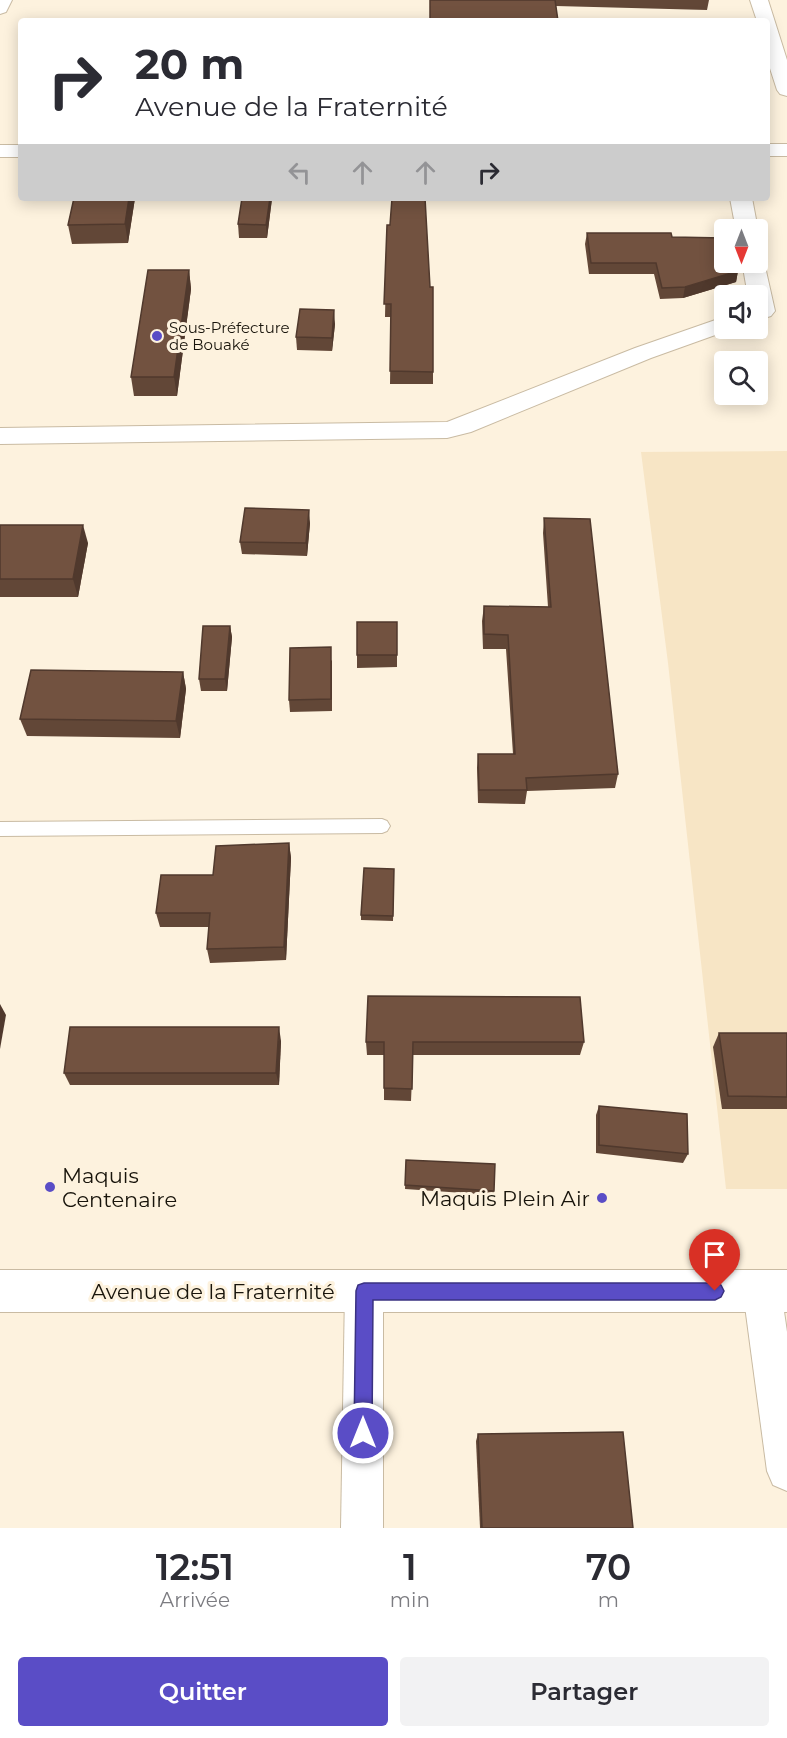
<!DOCTYPE html>
<html lang="fr">
<meta charset="utf-8">
<style>
:root{--surface:#fff;--page:#f2f2f3;--text:#2b2b33;--muted:#7c7c81;--accent:#5a4dc6}
body{margin:0;font-family:Montserrat,sans-serif;background:var(--page);color:var(--text);height:100vh;display:flex;flex-direction:column;font-size:22px;white-space:nowrap}
*{box-sizing:border-box;margin:0}
p{font-size:20px;color:var(--muted)}
.icon{flex:none;width:33px;height:33px;fill:none;stroke:currentColor;stroke-width:2;stroke-linecap:round;stroke-linejoin:round}
.map{position:relative;height:1528px;overflow:hidden}
.drawer{display:flex;flex-direction:column;background:var(--surface);flex:1}
.drawer>*{flex:none}
.guide{position:absolute;left:18px;top:18px;width:752px;height:183px;border-radius:6px;box-shadow:0 3px 15px #0003;background:#fff;color:var(--text);overflow:hidden}
.needle{width:39px;rotate:180deg}
.fabs{position:absolute;left:714px;top:219px;display:grid;gap:12px}
.fabs a{display:grid;place-items:center;width:54px;height:54px;border-radius:6px;background:var(--surface);box-shadow:0 3px 15px #0003;font-size:30px}
.pin{position:absolute;display:grid;place-items:center;width:51px;height:51px;color:#fff;margin:-62px -26px;border-radius:50% 50% 50% 0;rotate:-45deg;box-shadow:0 0 6px #0007}
.pin .icon{rotate:45deg}
.me{position:absolute;width:66px;margin:-33px;rotate:0deg;stroke-linejoin:round;filter:drop-shadow(0 0 4px #0008)}
.turn{display:flex;align-items:center;gap:21px;height:126px;padding:0 18px;font-size:27px}
.turn .icon{width:78px;height:78px;stroke-width:2.5}
.turn b{display:block;font-size:42px;line-height:51px}
.lanes{display:flex;align-items:center;height:57px;padding:0 18px;background:#0003;justify-content:center;gap:30px;direction:ltr}
.lanes .off{opacity:.35}
.eta{display:flex;justify-content:space-evenly;align-items:center;height:102px;text-align:center}
.eta b{font-size:36px;font-weight:600;line-height:42px}
.primary-button{display:flex;gap:12px;margin-top:auto;padding:12px 18px}
.primary-button a{flex:1;height:69px;border-radius:6px;background:var(--accent);color:#fff;font-size:24px;font-weight:600;line-height:69px;text-align:center}
.primary-button a+a{background:var(--page);color:var(--text)}
.map>svg:first-child{display:block}
.built{fill:#f7e5c5}
.lines{fill:none;stroke-linecap:round;stroke-linejoin:round}
.lane-casing{stroke:#c9bba3;stroke-width:2}
.street-casing{stroke:#c9bba3;stroke-width:2}
.secondary-casing{stroke:#c9bba3;stroke-width:2}
.lane{fill:#fff;fill-rule:evenodd}
.street{fill:#fff;fill-rule:evenodd}
.secondary{fill:#fff;fill-rule:evenodd}
.wall{fill:#624737}
.shaded-wall{fill:#50392d}
.building{fill:#725240;stroke:#50392d;stroke-width:1.5}
.route{fill:#5a4dc6;stroke:#3a3281;stroke-width:1.5}
.poi-dot{fill:#5a4dc6;stroke:#fdf2de;stroke-width:2}
.labels{text-anchor:middle;dominant-baseline:central;stroke-width:6;stroke-linejoin:round;paint-order:stroke}
.far-poi-label{font-size:15px;fill:#18140b;stroke:#fdf2de;text-anchor:start}
.near-poi-label{font-size:21px;fill:#18140b;stroke:#fdf2de;text-anchor:start}
.near-street-label{font-size:21px;fill:#18140b;stroke:#fdf2de}
</style>
<div class="map">
<svg width="787" height="1528" viewBox="0 0 787 1528">
<rect width="100%" height="100%" fill="#fdf2de"/>
<path class="built" d="M787,451V1189H726L668,663L641,452H635Z"/>
<g class="lines">
<defs>
<path id="lane" d="M382,819L387,821L390,826L387,831L382,833L0,836V822Z"/>
<g id="street">
<path d="M0,0H12L6,12L0,14Z"/>
<path d="M750,0H768L787,60V96L780,94L777,90L766,56V21H757Z"/>
<rect x="766" y="144" width="21" height="12"/>
<rect x="0" y="145" width="21" height="12"/>
<path d="M730,198H752L758,230V231L736,230Z"/>
<path d="M758,256L764,262L775,311L771,316L758,320V296H748L742,262H758Z"/>
<path d="M724,317V328L732,329L651,358L471,432L447,438L0,444V428L447,422L635,348Z"/>
<path d="M364,1272L377,1278L383,1291V1528H341L345,1291L351,1278Z"/>
<path d="M762,1272L775,1278L781,1291L787,1332V1491L773,1485L767,1471L743,1291L749,1278Z"/>
</g>
<rect id="secondary" x="0" y="1270" width="787" height="42"/>
</defs>
<use href="#lane" class="lane-casing"/>
<use href="#street" class="street-casing"/>
<use href="#secondary" class="secondary-casing"/>
<use href="#lane" class="lane"/>
<use href="#street" class="street"/>
<use href="#secondary" class="secondary"/>
</g>
<g class="wall">
<path d="M430,0H709L707,10L556,6L558,21H430Z"/>
<path d="M74,198H135L128,243L72,244L68,225Z"/>
<path d="M272,198L267,238H239L238,224Z"/>
<path d="M387,225L433,372V384H390L391,317H385Z"/>
<path d="M587,233L672,237L724,262L738,271L736,282L683,298L660,299L654,274H589L585,244Z"/>
<path d="M189,270L191,289L177,396H134L131,377Z"/>
<path d="M335,324L332,351L297,350L296,337Z"/>
<path d="M544,518L618,774L615,788L527,791L525,804L478,803L477,768L478,754H513L506,649H483L482,621L484,606L548,607L543,533Z"/>
<path d="M310,523L307,556L242,554L240,542Z"/>
<path d="M0,525L88,543L78,597H0Z"/>
<path d="M357,622H397V667L357,668Z"/>
<path d="M230,626L232,637L227,691H201L199,679Z"/>
<path d="M332,660V711L290,712L289,700Z"/>
<path d="M183,672L186,689L180,738L27,736L20,719Z"/>
<path d="M289,843L291,858L286,960L210,963L207,949L209,927H160L156,913L213,875Z"/>
<path d="M394,869L393,921L361,920V915Z"/>
<path d="M719,1033H787V1109H722L713,1047Z"/>
<path d="M281,1041L279,1085H70L64,1073Z"/>
<path d="M366,1042H584L580,1055H413L411,1101L384,1100V1055H367Z"/>
<path d="M599,1106L688,1154L683,1163L596,1153V1115Z"/>
<path d="M406,1160L494,1191L493,1195L405,1189Z"/>
<path d="M478,1434L633,1528H480L476,1441Z"/>
</g>
<g class="shaded-wall">
<path d="M129,198H135L128,243L125,224Z"/>
<path d="M270,198H272V199L267,238L266,225Z"/>
<path d="M189,270L191,289L177,396L174,377Z"/>
<path d="M738,271L736,282L683,298L685,287Z"/>
<path d="M334,310L335,324L332,351V338Z"/>
<path d="M309,510L310,523L307,556L306,543Z"/>
<path d="M83,525L88,543L78,597L73,579Z"/>
<path d="M230,626L232,637L227,691L225,679Z"/>
<path d="M183,672L186,689L180,738L176,721Z"/>
<path d="M289,843L291,858L286,960L284,947Z"/>
<path d="M0,1004L6,1015L0,1049Z"/>
<path d="M279,1027L281,1041L279,1085L276,1073Z"/>
</g>
<g class="building">
<path d="M430,0H555L558,21H473V19H430Z"/>
<path d="M74,198H129L125,224L68,225Z"/>
<path d="M242,198H270L266,225L238,224Z"/>
<path d="M392,198H425L430,287H433V372L390,371L391,304H384L387,225H390Z"/>
<path d="M587,233H671L672,237L724,238V262H730L738,271L685,287L662,288L656,263H591Z"/>
<path d="M148,270H189L174,377H131Z"/>
<path d="M300,309L334,310L332,338L296,337Z"/>
<path d="M245,508L309,510L306,543L240,542Z"/>
<path d="M544,518L590,519L618,774L526,778L527,790H479L478,754H515L508,635L484,634V606L551,607Z"/>
<path d="M0,525H83L73,579H0Z"/>
<rect x="357" y="622" width="40" height="33"/>
<path d="M203,626H230L225,679H199Z"/>
<path d="M331,647V699L289,700L290,648Z"/>
<path d="M31,670L183,672L176,721L20,719Z"/>
<path d="M289,843L284,947L207,949L210,913H156L161,875H213L216,846Z"/>
<path d="M364,868L394,869L393,916L361,915Z"/>
<path d="M368,996L580,997L584,1042H413L412,1089L384,1088V1042H366Z"/>
<path d="M70,1027H279L276,1073H64Z"/>
<path d="M719,1033H787V1097L728,1096Z"/>
<path d="M599,1106L687,1114L688,1154L599,1145Z"/>
<path d="M406,1160L495,1164L494,1191L405,1185Z"/>
<path d="M623,1432L633,1528H482L478,1434Z"/>
</g>
<path class="route" d="M364,1283H715L721,1285L724,1291L721,1297L715,1300H373L372,1433L369,1440L363,1442L357,1440L354,1433L356,1291L358,1285Z"/>
<g class="poi-dot">
<circle cx="157" cy="336" r="6"/>
<circle cx="50" cy="1187" r="6"/>
<circle cx="602" cy="1198" r="6"/>
</g>
<g class="labels">
<g class="far-poi-label">
<text x="169" y="327">Sous-Préfecture<tspan x="169" dy="17">de Bouaké</tspan></text>
</g>
<g class="near-poi-label">
<text x="62" y="1175">Maquis<tspan x="62" dy="24">Centenaire</tspan></text>
<text x="590" y="1198" text-anchor="end">Maquis Plein Air</text>
</g>
<g class="near-street-label">
<text x="213" y="1291">Avenue de la Fraternité</text>
</g>
</g>
</svg>
<div class="fabs">
<a><svg class="needle" viewBox="-14 -14 28 28"><path d="M0-13l5 13h-10z" fill="#e53935"/><path d="M0 13l5-13h-10z" fill="#7c7c81"/></svg></a>
<a><svg class="icon" aria-label="sound" viewBox="0 0 24 24"><path d="M4 9h4l5-4v14l-5-4H4zM17 9q2 3 0 6"/></svg></a>
<a><svg class="icon" aria-label="search" viewBox="0 0 24 24"><circle cx="10" cy="10" r="6"/><path d="M15 15l6 6"/></svg></a>
</div>
<div class="pin" style="left:715px;top:1291px;background:#d93025"><svg class="icon" aria-label="arrive" viewBox="0 0 24 24"><path d="M6 21V4h12l-3 4 3 4H6"/></svg></div>
<svg class="me" style="left:363px;top:1433px" viewBox="-20 -20 40 40"><circle r="17" fill="#5a4dc6" stroke="#fff" stroke-width="3"/><path d="M0-11L8 9 0 5-8 9z" fill="#fff"/></svg>
<div class="guide">
<div class="turn"><svg class="icon" aria-label="right" viewBox="0 0 24 24"><path d="M7 20v-9h11M14 6l5 5-5 5"/></svg><div><b>20 m</b>Avenue de la Fraternité</div></div>
<div class="lanes"><svg class="icon off" aria-label="left" viewBox="0 0 24 24"><path d="M17 20v-9H6M10 6l-5 5 5 5"/></svg><svg class="icon off" aria-label="ahead" viewBox="0 0 24 24"><path d="M12 20V5M6 11l6-6 6 6"/></svg><svg class="icon off" aria-label="ahead" viewBox="0 0 24 24"><path d="M12 20V5M6 11l6-6 6 6"/></svg><svg class="icon" aria-label="right" viewBox="0 0 24 24"><path d="M7 20v-9h11M14 6l5 5-5 5"/></svg></div>
</div>
</div>
<section class="drawer">
<div class="eta">
<div><b>12:51</b><p>Arrivée</p></div>
<div><b>1</b><p>min</p></div>
<div><b>70</b><p>m</p></div>
</div>
<div class="primary-button"><a>Quitter</a><a>Partager</a></div>
</section>
